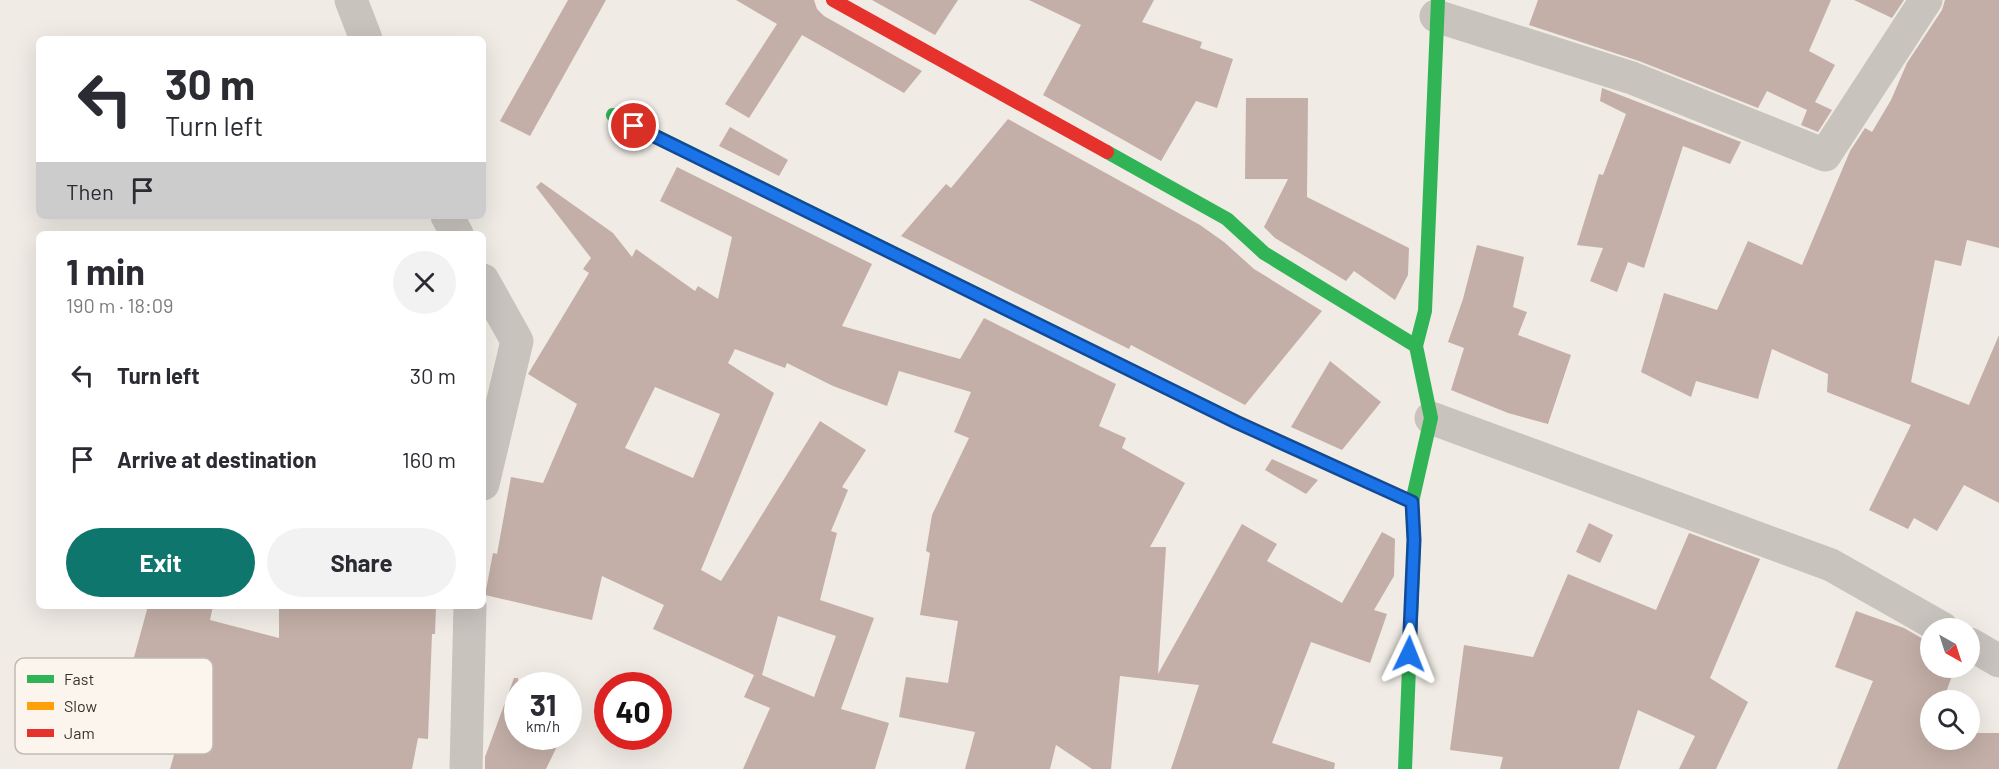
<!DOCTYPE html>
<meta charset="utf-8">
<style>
:root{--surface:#fff;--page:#f2f2f3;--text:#2b2b33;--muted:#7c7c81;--accent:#0f766e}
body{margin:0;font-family:Barlow,sans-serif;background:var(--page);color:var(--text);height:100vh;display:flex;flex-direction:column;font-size:22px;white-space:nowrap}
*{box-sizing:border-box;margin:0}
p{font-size:20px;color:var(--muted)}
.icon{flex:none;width:33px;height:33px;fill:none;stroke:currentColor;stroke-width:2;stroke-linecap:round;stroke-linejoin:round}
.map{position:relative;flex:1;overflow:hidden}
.panel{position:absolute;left:36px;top:231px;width:450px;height:378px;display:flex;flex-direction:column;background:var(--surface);border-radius:9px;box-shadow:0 6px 24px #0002}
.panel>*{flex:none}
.banner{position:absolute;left:36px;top:36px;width:450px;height:183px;border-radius:9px;box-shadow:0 6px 24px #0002;background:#fff;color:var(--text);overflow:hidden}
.needle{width:39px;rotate:141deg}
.buttons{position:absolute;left:1920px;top:618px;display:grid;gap:12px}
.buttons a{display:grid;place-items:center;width:60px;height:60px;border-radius:50%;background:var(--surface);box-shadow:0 6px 24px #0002;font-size:30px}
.speed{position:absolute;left:504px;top:672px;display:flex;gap:12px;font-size:30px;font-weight:700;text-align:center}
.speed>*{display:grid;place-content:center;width:78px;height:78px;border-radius:50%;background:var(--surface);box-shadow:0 6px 24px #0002;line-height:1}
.speed small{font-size:15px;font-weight:400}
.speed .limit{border:9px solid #d22;background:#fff;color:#111}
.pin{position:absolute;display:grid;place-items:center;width:51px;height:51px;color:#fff;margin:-26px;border:3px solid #fff;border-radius:50%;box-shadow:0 2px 6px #0007}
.me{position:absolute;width:66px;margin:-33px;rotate:2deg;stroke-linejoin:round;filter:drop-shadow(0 0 4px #0008)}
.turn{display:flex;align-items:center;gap:21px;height:126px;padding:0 30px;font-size:27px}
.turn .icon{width:78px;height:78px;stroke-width:2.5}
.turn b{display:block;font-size:42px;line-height:51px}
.then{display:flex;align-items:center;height:57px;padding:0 30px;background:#0003;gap:12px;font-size:22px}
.round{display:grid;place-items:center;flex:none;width:63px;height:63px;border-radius:32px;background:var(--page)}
.headline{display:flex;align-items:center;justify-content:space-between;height:102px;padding:0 30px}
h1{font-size:36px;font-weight:700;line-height:45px}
.cta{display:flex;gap:12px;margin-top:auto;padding:12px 30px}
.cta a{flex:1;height:69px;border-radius:36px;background:var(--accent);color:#fff;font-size:24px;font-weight:700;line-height:69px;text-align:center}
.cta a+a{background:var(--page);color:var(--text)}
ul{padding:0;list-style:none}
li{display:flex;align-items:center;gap:18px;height:84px;padding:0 30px}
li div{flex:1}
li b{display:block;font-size:22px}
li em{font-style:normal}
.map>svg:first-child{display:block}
.building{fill:#c3afa7;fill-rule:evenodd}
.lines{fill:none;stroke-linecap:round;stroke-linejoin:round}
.street{stroke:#c9c3be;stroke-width:33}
.fast{stroke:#30b455;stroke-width:14}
.slow{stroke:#ff9f0a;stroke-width:14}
.jam{stroke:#e5322d;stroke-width:14}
.route-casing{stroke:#114b97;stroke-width:15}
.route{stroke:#1a73e8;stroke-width:10}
.key{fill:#fbf5ee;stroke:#c1bab4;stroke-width:1.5}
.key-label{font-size:16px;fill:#3b302b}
</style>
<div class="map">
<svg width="1999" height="769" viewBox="0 0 1999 769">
<rect width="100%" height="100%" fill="#f0ebe5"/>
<g class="building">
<path d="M568,0H606L530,136L500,121Z"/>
<path d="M736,0H814L817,9L824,16L922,71L904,93L802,35L749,118L725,104L777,24Z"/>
<path d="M872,0H958L935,35Z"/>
<path d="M1029,0H1154L1142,22L1202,42L1200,48L1233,59L1217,108L1196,101L1161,161L1043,95L1081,25Z"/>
<path d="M1538,0H1831L1809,51L1835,65L1815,102L1832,110L1818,132L1801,125L1807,110L1767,91L1758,108L1639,61L1529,25Z"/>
<path d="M1854,0H1904L1892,18Z"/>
<path d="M1945,0H1999V248L1967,240L1961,266L1935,260L1911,382L1969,405L1999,335V503L1964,485L1937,531L1914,518L1908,529L1869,510L1911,425L1827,392L1828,374L1772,349L1758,399L1696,381L1691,397L1641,372L1664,293L1717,310L1748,241L1802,265L1850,151L1865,128L1872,132L1891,100L1907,63L1942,10Z"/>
<path d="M1602,88L1741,142L1730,164L1683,146L1644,268L1628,262L1617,292L1590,281L1603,248L1577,245L1599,174L1603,175L1626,114L1600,101Z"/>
<path d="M1246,98H1308L1307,197L1409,248L1408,275L1395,300L1354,271L1346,281L1275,238L1264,227L1288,179H1245Z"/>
<path d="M1008,119L1200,225L1224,242L1254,269L1322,311L1245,405L1131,345L1129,349L901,236L946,184L951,188Z"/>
<path d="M730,127L788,160L779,176L719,146Z"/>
<path d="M677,167L872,264L842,326L960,359L984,318L1116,384L1099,426L1126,438L1122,448L1185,483L1150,547H1166L1158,674L1242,524L1277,544L1267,561L1342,603L1382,532L1395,539L1394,576L1374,610L1387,614L1370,663L1311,642L1272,743L1335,763L1334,769H1171L1199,685L1120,676L1111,769H1092L1056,745L1050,769H965L975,732L899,717L906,677L948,683L958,621L920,615L930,553L926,551L932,515L969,438L954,432L971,392L899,371L887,406L833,386L787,363L785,368L735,349L728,363L774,393L701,570L721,581L820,421L866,450L842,487L848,490L831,531L837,533L820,600L874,618L841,709L889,723L875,769H743L770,708L744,697L754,675L653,629L664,605L602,576L592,620L485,595L493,553L497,554L511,477L543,483L577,404L528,374L589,273L583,269L591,258L536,187L541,182L613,233L632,257L636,249L695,291L698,286L718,299L732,237L660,201ZM655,387L720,414L693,478L625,448ZM778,616L836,636L814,697L762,675Z"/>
<path d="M1477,245L1524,257L1513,307L1527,312L1518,335L1571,355L1548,424L1508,413L1451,390L1464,348L1448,342L1463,299Z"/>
<path d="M1330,361L1381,402L1342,450L1291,427Z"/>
<path d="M1272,459L1318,480L1306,494L1265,470Z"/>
<path d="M1589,523L1613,535L1600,563L1576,552Z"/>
<path d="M1689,533L1760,559L1710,678L1748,702L1716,769H1679L1695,736L1638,710L1619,769H1500L1503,757L1450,750L1464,645L1533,657L1568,574L1656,610Z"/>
<path d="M148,606H213L210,620L279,638V606H436L435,634H432L428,739L418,738L412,769H170L196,677L133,661Z"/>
<path d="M1856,611L1904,628L1930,643V668H1955L1943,700H1930V728L1928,733H1930V740H1970V733H1999V769H1837L1873,681L1835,667Z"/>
<path d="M514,678H518V736H562L546,769H485V757Z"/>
</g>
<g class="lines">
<g class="street">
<path d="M351,0L366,39"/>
<path d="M1436,16L1632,78L1825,155L1926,0"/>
<path d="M447,216L457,234"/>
<path d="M483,280L517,341L483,484"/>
<path d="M1431,418L1831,565L1942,628"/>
<path d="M1970,644L1999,661"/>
<path d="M466,769L470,606"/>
</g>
<g class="fast">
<path d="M613,115L1222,415"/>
<path d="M1107,152L1227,219L1264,253L1416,346"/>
<path d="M1405,769L1414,540L1412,502L1431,418L1416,346L1425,311L1438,0"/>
</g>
<path class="slow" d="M1222,415L1412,502"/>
<path class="jam" d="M833,0L1107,152"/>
</g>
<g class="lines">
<defs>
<path id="route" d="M634,126L1236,422L1412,502L1414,540L1409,654"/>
</defs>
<use href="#route" class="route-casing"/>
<use href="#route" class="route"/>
</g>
<rect x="15" y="658" width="198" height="96" rx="9" class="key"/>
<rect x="27" y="675" width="27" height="8" fill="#30b455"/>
<rect x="27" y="702" width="27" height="8" fill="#ff9f0a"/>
<rect x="27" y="729" width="27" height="8" fill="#e5322d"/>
<g class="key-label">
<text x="64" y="685">Fast</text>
<text x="64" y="712">Slow</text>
<text x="64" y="739">Jam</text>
</g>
</svg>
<div class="buttons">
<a><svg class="needle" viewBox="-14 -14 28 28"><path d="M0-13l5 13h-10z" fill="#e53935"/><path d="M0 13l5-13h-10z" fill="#7c7c81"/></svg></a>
<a><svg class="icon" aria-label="search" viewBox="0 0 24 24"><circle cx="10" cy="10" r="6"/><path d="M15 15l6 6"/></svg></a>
</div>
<div class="speed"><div>31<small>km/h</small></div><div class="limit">40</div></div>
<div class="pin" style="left:634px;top:126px;background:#d93025"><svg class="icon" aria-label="arrive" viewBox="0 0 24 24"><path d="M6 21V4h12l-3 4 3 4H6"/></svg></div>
<svg class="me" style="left:1409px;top:654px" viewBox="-20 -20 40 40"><path d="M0-17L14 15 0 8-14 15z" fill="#1a73e8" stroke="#fff" stroke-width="4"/></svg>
<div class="banner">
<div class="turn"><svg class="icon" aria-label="left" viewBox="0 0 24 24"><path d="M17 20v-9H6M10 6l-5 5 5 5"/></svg><div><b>30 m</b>Turn left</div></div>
<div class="then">Then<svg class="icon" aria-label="arrive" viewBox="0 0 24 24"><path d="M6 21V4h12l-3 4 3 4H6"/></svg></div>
</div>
<section class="panel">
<div class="headline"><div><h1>1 min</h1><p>190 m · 18:09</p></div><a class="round"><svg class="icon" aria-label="close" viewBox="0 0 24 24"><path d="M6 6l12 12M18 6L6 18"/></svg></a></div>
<ul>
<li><svg class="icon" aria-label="left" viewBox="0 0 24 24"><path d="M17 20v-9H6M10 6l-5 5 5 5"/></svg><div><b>Turn left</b></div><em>30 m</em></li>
<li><svg class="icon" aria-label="arrive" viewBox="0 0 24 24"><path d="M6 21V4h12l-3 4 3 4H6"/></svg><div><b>Arrive at destination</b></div><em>160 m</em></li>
</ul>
<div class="cta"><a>Exit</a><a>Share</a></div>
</section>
</div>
